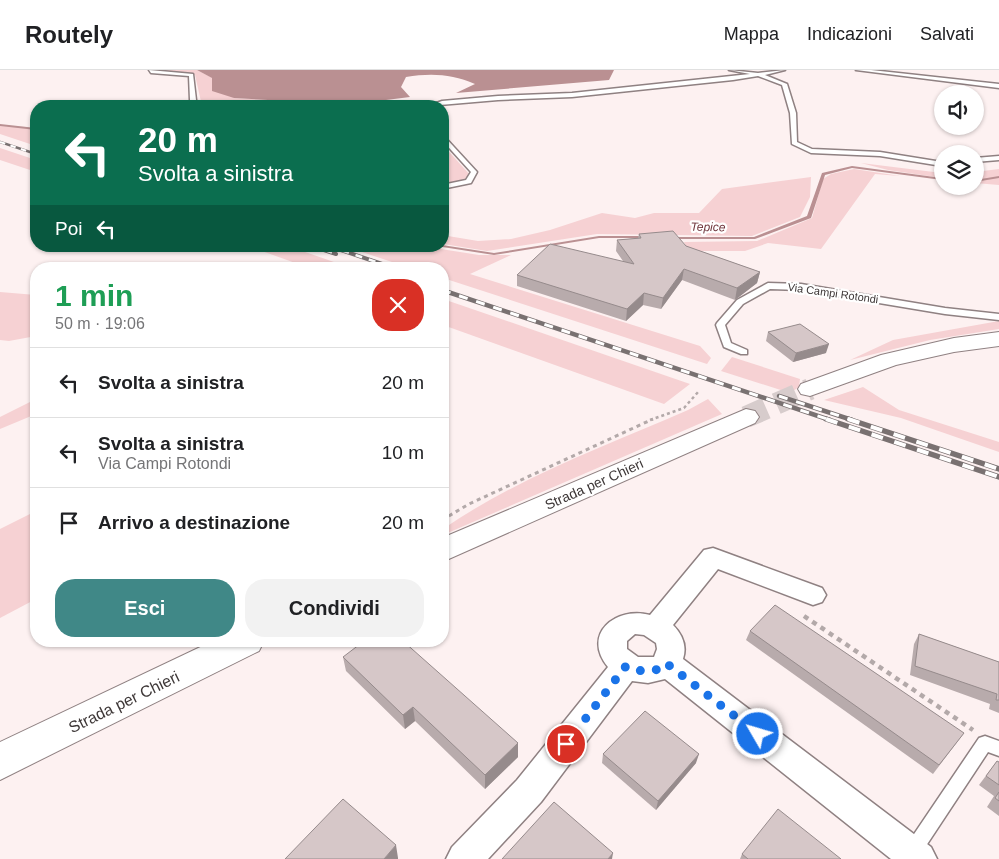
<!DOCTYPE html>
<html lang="it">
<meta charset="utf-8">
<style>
:root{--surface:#fff;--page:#f2f2f2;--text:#202124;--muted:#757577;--line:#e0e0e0;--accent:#408887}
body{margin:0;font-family:Helvetica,sans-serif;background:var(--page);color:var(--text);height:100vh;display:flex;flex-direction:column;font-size:19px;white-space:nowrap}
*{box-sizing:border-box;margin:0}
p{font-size:16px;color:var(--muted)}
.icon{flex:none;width:28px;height:28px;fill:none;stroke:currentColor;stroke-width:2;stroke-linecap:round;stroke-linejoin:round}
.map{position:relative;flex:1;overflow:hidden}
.side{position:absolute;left:30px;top:192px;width:419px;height:385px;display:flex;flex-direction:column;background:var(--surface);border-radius:20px;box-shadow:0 1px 4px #0004}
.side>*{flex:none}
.guide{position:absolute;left:30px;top:30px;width:419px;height:152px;border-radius:20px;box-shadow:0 1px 4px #0004;background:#0b6e4f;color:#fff;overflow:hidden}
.controls{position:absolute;left:934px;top:15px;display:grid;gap:10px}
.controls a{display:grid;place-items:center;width:50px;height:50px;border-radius:50%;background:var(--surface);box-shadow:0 1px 4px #0004;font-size:25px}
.pin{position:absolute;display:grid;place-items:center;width:42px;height:42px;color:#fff;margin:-21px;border:2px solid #fff;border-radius:50%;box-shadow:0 1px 5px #0007}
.me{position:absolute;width:55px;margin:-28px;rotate:308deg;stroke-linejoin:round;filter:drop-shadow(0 0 4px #0008)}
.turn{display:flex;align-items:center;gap:18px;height:105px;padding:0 25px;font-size:22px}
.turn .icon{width:65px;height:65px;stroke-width:2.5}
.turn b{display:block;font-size:35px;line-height:42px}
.then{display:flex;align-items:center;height:48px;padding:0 25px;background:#0003;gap:10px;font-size:19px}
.round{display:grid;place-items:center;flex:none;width:52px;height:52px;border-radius:20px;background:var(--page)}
.headline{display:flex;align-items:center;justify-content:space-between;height:85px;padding:0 25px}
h1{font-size:30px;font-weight:700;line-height:38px;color:#1e9e55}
.button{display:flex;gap:10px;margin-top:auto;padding:10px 25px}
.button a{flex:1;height:58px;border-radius:20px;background:var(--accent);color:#fff;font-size:20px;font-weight:700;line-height:58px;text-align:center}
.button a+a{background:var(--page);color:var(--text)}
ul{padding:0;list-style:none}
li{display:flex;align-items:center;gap:15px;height:70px;padding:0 25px;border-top:1px solid var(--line)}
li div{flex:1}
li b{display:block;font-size:19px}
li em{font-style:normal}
header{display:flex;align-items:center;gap:30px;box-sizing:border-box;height:70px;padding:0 25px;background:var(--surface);border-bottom:1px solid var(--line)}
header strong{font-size:24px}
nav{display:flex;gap:28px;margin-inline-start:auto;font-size:18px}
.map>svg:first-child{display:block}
.green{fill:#f6d1d3}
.water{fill:#ba9092}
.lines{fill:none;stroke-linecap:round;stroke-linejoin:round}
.stream{fill:#ba9092;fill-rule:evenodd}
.secondary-tunnel{stroke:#d7cccc;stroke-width:22;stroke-dasharray:22 11;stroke-linecap:butt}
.service-casing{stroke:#8f8182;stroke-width:3}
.minor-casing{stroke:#8f8182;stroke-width:3}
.secondary-casing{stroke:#8f8182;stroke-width:2}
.path-far2{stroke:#b3a9a9;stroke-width:2.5;stroke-dasharray:3 3;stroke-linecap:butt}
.path-far1{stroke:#b3a9a9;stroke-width:3;stroke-dasharray:4 4;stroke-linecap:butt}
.path{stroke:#b3a9a9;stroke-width:4.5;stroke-dasharray:5 5;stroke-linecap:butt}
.service{fill:#fff;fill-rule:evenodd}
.minor{fill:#fff;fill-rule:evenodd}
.secondary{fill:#fff;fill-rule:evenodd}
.rail-far3-casing{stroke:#797171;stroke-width:2.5}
.rail-far2-casing{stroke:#797171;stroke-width:4}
.rail-far1-casing{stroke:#797171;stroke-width:4.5}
.rail-casing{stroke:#797171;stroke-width:5.5}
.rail-far3{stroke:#fff;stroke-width:2;stroke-dasharray:5.5;stroke-linecap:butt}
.rail-far2{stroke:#fff;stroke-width:2.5;stroke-dasharray:7;stroke-linecap:butt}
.rail-far1{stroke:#fff;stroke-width:3;stroke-dasharray:9;stroke-linecap:butt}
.rail{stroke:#fff;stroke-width:4;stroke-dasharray:12;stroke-linecap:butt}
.wall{fill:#b8abac}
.shaded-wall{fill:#968b8c}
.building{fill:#d6c7c8;stroke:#968b8c}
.route{stroke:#1a73e8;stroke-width:9;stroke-dasharray:0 16.2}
.labels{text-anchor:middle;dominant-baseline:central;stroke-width:4.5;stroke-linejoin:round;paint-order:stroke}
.far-street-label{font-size:11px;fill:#3e3838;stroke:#fff}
.far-water-label{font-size:12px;font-style:italic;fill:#70363d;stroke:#fff}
.street-label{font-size:14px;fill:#3e3838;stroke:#fff}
.near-street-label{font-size:16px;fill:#3e3838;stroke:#fff}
</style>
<header>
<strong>Routely</strong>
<nav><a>Mappa</a><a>Indicazioni</a><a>Salvati</a></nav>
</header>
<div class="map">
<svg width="999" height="789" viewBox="0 0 999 789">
<rect width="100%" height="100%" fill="#fdf1f1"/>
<g class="green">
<path d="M153,0H197L213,8L234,28L268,30L270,36H202L195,5Z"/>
<path d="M0,56L26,57L36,60V76L0,64Z"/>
<path d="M442,74L470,105L461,112L443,115Z"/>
<path d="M0,78L36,90V102L0,90Z"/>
<path d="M861,93L942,103V108L888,100Z"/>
<path d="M854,99L900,106L875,104L821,179L768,173L745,181H688L684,172L757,171L812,148L823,109L831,104Z"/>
<path d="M999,99V115L975,113V102Z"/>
<path d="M811,107L810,127L800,147L752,166L597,164L487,181L443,174L442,165L478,171L511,169L550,160L602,143L635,148L654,143H699L722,119Z"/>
<path d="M248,176H288L354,199H312Z"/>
<path d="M344,176H422L479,185H511L470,204L700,276L711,288L707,294L443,208L442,199H413Z"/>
<path d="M0,222L36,225V266L9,271L0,270Z"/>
<path d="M443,229L690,314L664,334L443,255Z"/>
<path d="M999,251V259L930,270L850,290L893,270Z"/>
<path d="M732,287L800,309L799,317L790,323L721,301Z"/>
<path d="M863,317L899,340L999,372V382L901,348L824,330Z"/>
<path d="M36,329V344L0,359V347Z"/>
<path d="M708,329L722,344L443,465V459C517,408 605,376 688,340Z"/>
<path d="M36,441V529L0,548V459Z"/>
</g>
<path class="water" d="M197,0H614L609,10L456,23L475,14C452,4 431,3 406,7L401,17L410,27L338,36H270L268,30L234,28L212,21V8Z"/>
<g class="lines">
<g class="stream">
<path d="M0,54L36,58V60L0,56Z"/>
<path d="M852,96L942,108V110L852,98L825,105L811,148L755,169H672L670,168L672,167H754L807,146L822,103Z"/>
<path d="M999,106V108L975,112V110Z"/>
<path d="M599,166H646L648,167L646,168H599L494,185L436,176H442V175L494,183Z"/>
</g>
<path class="secondary-tunnel" d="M746,347L810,319"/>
<defs>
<g id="service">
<path d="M149,0L193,4L196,30L200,36H194L190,30L189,6L151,3Z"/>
<path d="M729,0L758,3L785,0L765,5L787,14L796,43L797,72L812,79L880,82L942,92V96L880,86L811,83L792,74L790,43L782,15L758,6L733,10L572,27L498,30L428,36L442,31L498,26L572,23L750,4Z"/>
<path d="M856,0H871L999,14V18Z"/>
<path d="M442,64L477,102L471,113L442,119V115L466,110L471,102L442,70Z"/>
<path d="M999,86V90L975,92V88Z"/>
<path d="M768,213L801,214L945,238L999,244V250L945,244L801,220L770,219L743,234L725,255L731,273L747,280V284H741L724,277L716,255L717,253L737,230Z"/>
<path d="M985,666L999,671V686L988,682L918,788H906L903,782L906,776L979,668Z"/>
</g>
<path id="minor" d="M713,478L822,518L826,525L822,532L813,535L718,499L673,555C683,565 687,577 683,589L931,777L937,789H891L665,609L648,613L632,611L541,732L488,789H446L452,777L517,710L608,597C581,564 616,536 650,545L704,480ZM635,564L644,565L656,573L657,579L654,587H638L627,579V571Z"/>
<g id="secondary">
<path d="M999,262V276L954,282L896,295L810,326L801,324L798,319L801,314L881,285L954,268Z"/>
<path d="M746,339L755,341L759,347L755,353L442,492V468Z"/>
<path d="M213,571H264L259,581L0,710V672Z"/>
</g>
</defs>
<use href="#service" class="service-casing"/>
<use href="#minor" class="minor-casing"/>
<use href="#secondary" class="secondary-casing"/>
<path class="path-far2" d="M650,350L684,338L699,321"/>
<path class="path-far1" d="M442,450L469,434L653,349"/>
<path class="path" d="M804,546L973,660"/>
<use href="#service" class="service"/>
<use href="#minor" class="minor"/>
<use href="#secondary" class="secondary"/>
<defs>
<path id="rail-far3" d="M0,72L36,84"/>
<g id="rail-far2">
<path d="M312,176L336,184"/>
<path d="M329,176L397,199"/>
</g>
<g id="rail-far1">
<path d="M442,220L830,350"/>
<path d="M779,326L852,350"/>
</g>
<g id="rail">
<path d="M826,349L999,407"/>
<path d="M848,349L999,399"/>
</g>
</defs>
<use href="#rail-far3" class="rail-far3-casing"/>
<use href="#rail-far2" class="rail-far2-casing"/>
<use href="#rail-far1" class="rail-far1-casing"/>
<use href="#rail" class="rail-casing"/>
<use href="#rail-far3" class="rail-far3"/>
<use href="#rail-far2" class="rail-far2"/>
<use href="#rail-far1" class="rail-far1"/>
<use href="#rail" class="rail"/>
</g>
<g class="wall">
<path d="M639,164L686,176L760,202L757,213L735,230L682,210L661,239L643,235L626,251L517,216V205L623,191L616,181L617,170L638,168Z"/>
<path d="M768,262L826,283L793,292L766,271Z"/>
<path d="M750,561L964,663L933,704L746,570Z"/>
<path d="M919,564L999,592V643L989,639L990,634L910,605L914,574Z"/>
<path d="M343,587L518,687L485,719L415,651L405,659L346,601Z"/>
<path d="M603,684L696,693L656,740L602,693Z"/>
<path d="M997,691L999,692V746L987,737L994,726L979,715Z"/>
<path d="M742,784L841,789H740Z"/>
</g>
<g class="shaded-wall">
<path d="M684,199L682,210L661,239L663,228Z"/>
<path d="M760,202L757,213L735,230L737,218Z"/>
<path d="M644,223L643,235L626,251L627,239Z"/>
<path d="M829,274L826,283L793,292L796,283Z"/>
<path d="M413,637L415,651L405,659L403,645Z"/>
<path d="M518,673V687L485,719V705Z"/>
<path d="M699,684L696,693L656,740L658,731Z"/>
<path d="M396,775L398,788V789H384Z"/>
<path d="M613,783L612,789H608Z"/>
</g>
<g class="building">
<path d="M673,161L686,176L760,202L737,218L684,199L663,228L644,223L627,239L517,205L550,174L634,194L617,170L641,168L639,164Z"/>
<path d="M800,254L829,274L796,283L768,262Z"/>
<path d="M775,535L964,663L939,695L750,561Z"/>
<path d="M919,564L999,592V630H996L997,624L915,596Z"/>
<path d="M364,571H403L518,673L485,705L413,637L403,645L343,587Z"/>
<path d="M645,641L699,684L658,731L603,684Z"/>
<path d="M997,691L999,692V715L986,706Z"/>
<path d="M999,722V731L995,728Z"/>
<path d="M343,729L396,775L384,789H285Z"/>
<path d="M554,732L613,783L608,789H502Z"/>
<path d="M778,739L841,789H748L742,784Z"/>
</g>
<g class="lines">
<path class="route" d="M566,674L626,596C640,602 655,605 666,593L758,664"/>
</g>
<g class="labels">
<g class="far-street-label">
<text transform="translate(833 223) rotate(8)">Via Campi Rotondi</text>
</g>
<g class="far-water-label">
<text transform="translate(708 157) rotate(1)">Tepice</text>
</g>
<g class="street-label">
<text transform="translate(594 414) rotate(-24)">Strada per Chieri</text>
</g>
<g class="near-street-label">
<text transform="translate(124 632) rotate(-26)">Strada per Chieri</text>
</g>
</g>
</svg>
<div class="controls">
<a><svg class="icon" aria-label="sound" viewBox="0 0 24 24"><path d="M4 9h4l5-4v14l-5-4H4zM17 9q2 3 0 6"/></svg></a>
<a><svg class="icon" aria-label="layers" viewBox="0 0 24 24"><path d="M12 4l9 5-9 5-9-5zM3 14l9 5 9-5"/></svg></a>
</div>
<div class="pin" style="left:566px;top:674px;background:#d93025"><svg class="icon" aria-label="arrive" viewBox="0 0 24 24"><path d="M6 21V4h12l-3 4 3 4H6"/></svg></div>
<svg class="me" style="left:758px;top:664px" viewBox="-20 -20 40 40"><circle r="17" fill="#1a73e8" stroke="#fff" stroke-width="3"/><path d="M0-11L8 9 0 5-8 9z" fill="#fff"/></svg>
<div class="guide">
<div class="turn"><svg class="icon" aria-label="left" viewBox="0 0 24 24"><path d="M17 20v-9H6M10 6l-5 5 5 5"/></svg><div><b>20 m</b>Svolta a sinistra</div></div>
<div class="then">Poi<svg class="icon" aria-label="left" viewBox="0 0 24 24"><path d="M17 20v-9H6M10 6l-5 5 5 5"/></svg></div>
</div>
<section class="side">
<div class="headline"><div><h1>1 min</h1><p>50 m · 19:06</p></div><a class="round" style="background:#d93025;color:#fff"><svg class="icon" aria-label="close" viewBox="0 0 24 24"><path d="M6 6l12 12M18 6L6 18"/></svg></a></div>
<ul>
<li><svg class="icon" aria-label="left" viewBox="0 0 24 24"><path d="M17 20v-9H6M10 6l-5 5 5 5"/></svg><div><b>Svolta a sinistra</b></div><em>20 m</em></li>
<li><svg class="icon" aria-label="left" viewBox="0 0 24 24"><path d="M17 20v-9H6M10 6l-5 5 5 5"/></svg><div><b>Svolta a sinistra</b><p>Via Campi Rotondi</p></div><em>10 m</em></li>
<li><svg class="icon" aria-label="arrive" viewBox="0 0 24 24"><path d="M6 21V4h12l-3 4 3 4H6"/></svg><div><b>Arrivo a destinazione</b></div><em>20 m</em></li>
</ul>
<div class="button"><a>Esci</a><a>Condividi</a></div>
</section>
</div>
